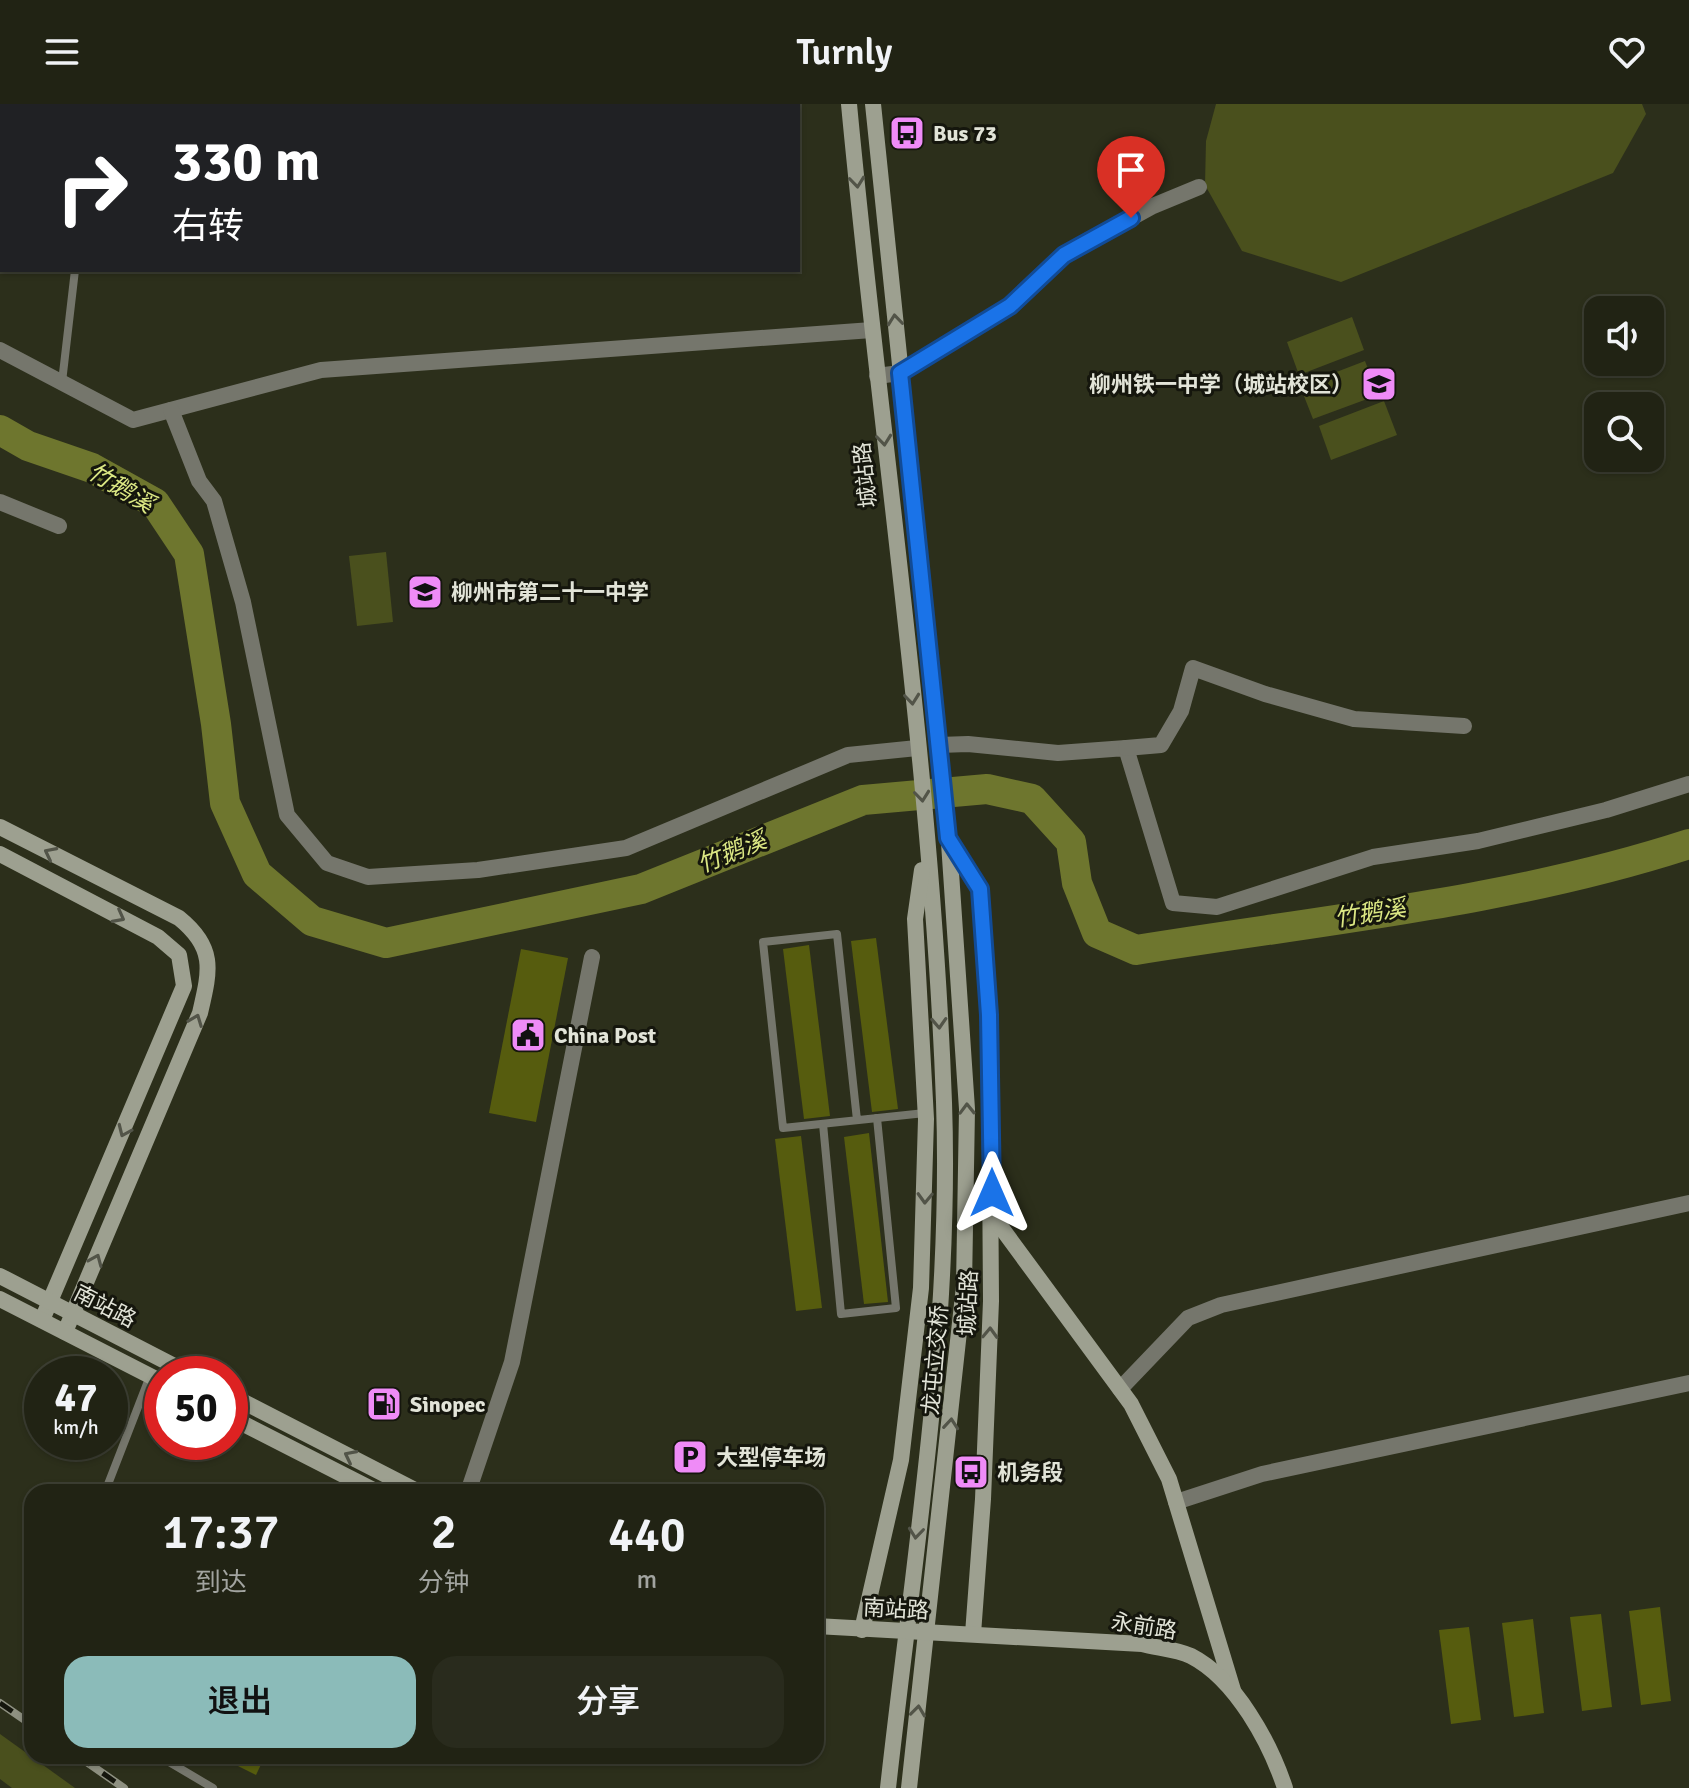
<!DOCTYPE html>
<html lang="zh">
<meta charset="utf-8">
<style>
:root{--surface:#212314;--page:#292b1d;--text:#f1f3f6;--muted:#a2a4a0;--line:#3e4034;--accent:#8bbbb9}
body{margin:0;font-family:Signika,"Noto Sans SC",sans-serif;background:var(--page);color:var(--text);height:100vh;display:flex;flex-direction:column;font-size:30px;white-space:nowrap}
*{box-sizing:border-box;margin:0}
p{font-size:26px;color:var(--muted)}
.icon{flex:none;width:44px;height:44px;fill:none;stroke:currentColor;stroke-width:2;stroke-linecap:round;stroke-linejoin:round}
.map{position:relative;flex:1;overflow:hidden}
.details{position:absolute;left:24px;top:1380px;width:800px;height:280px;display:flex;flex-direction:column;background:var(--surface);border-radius:24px;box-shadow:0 2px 6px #0004,0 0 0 2px var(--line)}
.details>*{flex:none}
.hud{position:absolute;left:0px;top:0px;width:800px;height:168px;box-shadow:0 2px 6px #0004,0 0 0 2px var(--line);background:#202124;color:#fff;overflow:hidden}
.fabs{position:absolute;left:1584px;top:192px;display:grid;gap:16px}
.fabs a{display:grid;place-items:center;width:80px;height:80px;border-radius:16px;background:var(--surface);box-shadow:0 2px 6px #0004,0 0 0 2px var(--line);font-size:40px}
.speed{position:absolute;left:24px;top:1252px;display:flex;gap:16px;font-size:40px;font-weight:700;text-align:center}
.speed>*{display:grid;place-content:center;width:104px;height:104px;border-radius:50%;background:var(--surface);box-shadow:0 2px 6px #0004,0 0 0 2px var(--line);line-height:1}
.speed small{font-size:20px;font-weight:400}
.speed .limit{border:12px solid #d22;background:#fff;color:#111}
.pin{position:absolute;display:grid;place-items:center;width:68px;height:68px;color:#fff;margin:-82px -34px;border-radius:50% 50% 50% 0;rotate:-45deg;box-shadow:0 0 8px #0007}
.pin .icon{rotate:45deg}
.me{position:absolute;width:88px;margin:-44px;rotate:0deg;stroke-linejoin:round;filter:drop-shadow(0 0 6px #0008)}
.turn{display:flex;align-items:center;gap:28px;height:168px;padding:0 40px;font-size:36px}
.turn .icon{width:104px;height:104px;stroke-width:2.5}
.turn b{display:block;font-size:56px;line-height:68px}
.eta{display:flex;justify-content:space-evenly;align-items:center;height:136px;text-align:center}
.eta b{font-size:48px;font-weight:600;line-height:56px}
.button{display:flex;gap:16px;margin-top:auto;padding:16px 40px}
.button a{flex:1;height:92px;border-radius:24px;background:var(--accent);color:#111;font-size:32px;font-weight:600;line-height:92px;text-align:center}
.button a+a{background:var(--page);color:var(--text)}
header{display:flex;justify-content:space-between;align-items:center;height:104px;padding:0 40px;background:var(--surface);font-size:36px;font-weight:600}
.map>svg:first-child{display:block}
.green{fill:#4a501d}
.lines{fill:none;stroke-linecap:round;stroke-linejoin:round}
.river{stroke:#6e762e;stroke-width:30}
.building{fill:#565c0e}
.lane{stroke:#75766c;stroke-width:8}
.street{stroke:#75766c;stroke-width:16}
.secondary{stroke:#9da090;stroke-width:16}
.rail-casing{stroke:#8e9081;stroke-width:8}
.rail{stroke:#15160d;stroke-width:5;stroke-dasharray:15;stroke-linecap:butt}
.oneway{stroke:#525448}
.route-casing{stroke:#114b97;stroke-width:20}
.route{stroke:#1a73e8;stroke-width:14}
.labels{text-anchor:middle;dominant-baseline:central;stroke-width:6;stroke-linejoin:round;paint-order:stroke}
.poi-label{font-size:22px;font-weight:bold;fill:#e2e4d8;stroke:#15160d;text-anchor:start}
.street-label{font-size:22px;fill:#e2e4d8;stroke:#15160d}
.water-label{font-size:24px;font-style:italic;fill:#dce884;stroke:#15160d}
</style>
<header><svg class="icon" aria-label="menu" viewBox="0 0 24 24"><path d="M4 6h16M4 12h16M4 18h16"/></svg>Turnly<svg class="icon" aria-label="heart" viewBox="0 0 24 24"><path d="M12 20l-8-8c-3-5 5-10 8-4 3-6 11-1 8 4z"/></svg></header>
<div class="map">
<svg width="1689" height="1684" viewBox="0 0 1689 1684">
<rect width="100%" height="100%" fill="#2c2f1b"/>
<g class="green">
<path d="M1216,0H1642L1646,10L1613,69L1341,178L1242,147L1205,81L1206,37Z"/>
<path d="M1352,213L1364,246L1299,271L1287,238Z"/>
<path d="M1365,257L1378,291L1313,315L1300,282Z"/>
<path d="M1384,297L1397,331L1331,356L1319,322Z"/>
<path d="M386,448L393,518L357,522L349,452Z"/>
<path d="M0,1630L75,1684H12L0,1675Z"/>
</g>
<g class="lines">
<path class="river" d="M0,326L28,342L92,364L155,399L189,450L216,620L225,699L257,770L312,817L386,839L641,785L863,696L987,685L1032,695L1071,738L1077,779L1097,829L1136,846C1321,816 1511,798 1689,740"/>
</g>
<g class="building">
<path d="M876,834L898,1005L872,1008L851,837Z"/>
<path d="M809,841L830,1012L804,1015L783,845Z"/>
<path d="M521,845L568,854L536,1018L489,1009Z"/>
<path d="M869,1029L888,1198L864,1200L844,1033Z"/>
<path d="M801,1032L822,1204L796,1207L775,1035Z"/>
<path d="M1660,1503L1671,1597L1641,1601L1629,1507Z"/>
<path d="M1601,1510L1612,1603L1582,1607L1570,1513Z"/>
<path d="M1533,1515L1544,1609L1514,1613L1502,1519Z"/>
<path d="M1469,1523L1481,1616L1451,1620L1439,1526Z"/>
<path d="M218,1652H265L256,1671Z"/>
</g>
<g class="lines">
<g class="lane">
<path d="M94,2L95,0"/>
<path d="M62,278L75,166"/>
<path d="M857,1016L837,830L763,838L783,1024L925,1009"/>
<path d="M823,1020L841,1210L896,1204L877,1014"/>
<path d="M105,1388L150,1272"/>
<path d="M159,1652L213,1684"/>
</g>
<g class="street">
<path d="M0,246L133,316L321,266L872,226"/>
<path d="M877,272L900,269L1010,202L1064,151L1153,102L1199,83"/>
<path d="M171,306L199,377L214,397L243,498L287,711L327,759L368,773L478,766L626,744L848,651L917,644"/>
<path d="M0,398L59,422"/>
<path d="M939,641L968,640L1058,649L1126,644L1173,799L1217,803L1373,753L1478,737L1606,706L1689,680"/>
<path d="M1126,644L1161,641L1181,607L1193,564L1265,590L1354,615L1464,622"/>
<path d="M1120,1285L1188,1214L1221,1201L1689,1099"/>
<path d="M468,1388L512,1258L592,853"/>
<path d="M1176,1398L1262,1370L1689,1279"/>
</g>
<g class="secondary">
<path d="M849,0C880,332 932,665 944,998C952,1227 913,1458 888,1684"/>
<path d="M873,0L948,724L967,1005L964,1182L909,1684"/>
<path d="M0,723L179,814C216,844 210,866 200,909L65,1228"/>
<path d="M950,737L980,785L989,911L991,1197L983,1395L973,1530"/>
<path d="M0,750L158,833L179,851L184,882L42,1216"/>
<path d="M992,1111L1131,1300L1169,1375L1233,1586"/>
<path d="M0,1172L190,1270"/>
<path d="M0,1195L162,1278"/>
<path d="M230,1291L419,1388"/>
<path d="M230,1313L377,1388"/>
<path d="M816,1522L1142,1540C1157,1544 1177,1545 1191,1552C1236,1575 1270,1639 1285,1684"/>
<path d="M862,1526L901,1356L921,1184L926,1015L915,815L922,766"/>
</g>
<defs>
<g id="rail">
<path d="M0,1599L32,1621"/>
<path d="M78,1652L124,1684"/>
</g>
</defs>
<use href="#rail" class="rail-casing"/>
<use href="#rail" class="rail"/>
</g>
<defs><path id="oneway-chevron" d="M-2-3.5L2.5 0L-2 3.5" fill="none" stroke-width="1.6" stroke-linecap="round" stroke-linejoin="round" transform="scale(2)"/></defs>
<g class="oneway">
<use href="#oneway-chevron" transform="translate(857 78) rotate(84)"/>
<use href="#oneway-chevron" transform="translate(895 216) rotate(-96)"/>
<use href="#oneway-chevron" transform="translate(884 336) rotate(84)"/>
<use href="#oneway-chevron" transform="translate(912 595) rotate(84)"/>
<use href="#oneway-chevron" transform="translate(922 692) rotate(84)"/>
<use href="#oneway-chevron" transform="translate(50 749) rotate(-153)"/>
<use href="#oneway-chevron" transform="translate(119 813) rotate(28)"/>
<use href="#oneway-chevron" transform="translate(196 916) rotate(-69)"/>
<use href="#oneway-chevron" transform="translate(939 919) rotate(87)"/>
<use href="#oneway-chevron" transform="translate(967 1005) rotate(-91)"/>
<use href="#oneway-chevron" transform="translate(124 1027) rotate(114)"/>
<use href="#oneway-chevron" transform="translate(925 1094) rotate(92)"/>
<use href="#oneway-chevron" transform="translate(96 1156) rotate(-67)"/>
<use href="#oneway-chevron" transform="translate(990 1229) rotate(-88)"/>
<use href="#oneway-chevron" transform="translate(951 1320) rotate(-85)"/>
<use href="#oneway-chevron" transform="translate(350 1352) rotate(-153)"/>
<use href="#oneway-chevron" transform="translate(916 1429) rotate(96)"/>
<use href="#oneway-chevron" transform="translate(918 1607) rotate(-83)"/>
</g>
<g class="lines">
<defs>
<path id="route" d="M992,1089L989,911L980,785L948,734L900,269L1010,202L1064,151L1131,114"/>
</defs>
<use href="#route" class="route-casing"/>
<use href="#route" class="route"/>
</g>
<defs>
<symbol id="bus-square" viewBox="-11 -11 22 22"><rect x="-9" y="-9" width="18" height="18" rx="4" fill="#ef8bf7" stroke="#15160d"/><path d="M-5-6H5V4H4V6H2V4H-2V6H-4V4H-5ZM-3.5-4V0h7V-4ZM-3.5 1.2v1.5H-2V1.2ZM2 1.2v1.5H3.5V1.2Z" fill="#111"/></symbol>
<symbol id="school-square" viewBox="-11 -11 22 22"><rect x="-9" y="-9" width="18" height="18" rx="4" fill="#ef8bf7" stroke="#15160d"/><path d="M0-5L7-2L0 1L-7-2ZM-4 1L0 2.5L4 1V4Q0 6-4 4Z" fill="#111"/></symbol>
<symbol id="civic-square" viewBox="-11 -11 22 22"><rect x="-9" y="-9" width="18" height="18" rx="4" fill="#ef8bf7" stroke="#15160d"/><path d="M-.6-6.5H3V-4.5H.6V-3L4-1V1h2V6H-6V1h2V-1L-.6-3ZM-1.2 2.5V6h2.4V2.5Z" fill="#111"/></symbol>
<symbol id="fuel-square" viewBox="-11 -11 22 22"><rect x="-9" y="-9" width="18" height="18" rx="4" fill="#ef8bf7" stroke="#15160d"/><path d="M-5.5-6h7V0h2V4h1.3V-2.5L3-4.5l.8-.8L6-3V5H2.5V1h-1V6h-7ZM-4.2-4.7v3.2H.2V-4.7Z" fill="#111"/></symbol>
<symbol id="parking-square" viewBox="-11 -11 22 22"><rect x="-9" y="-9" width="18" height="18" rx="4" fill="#ef8bf7" stroke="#15160d"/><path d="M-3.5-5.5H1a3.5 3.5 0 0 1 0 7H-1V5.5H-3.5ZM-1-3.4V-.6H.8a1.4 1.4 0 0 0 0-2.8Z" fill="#111"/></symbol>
</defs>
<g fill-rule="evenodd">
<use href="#bus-square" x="887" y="9" width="40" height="40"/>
<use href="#school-square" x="1359" y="260" width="40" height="40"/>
<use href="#school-square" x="405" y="468" width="40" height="40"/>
<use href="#civic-square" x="508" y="911" width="40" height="40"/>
<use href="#fuel-square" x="364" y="1280" width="40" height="40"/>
<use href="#parking-square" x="670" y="1333" width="40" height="40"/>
<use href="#bus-square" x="951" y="1348" width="40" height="40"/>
</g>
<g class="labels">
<g class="poi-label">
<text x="933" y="29">Bus 73</text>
<text x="1353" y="280" text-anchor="end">柳州铁一中学（城站校区）</text>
<text x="451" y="488">柳州市第二十一中学</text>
<text x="554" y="931">China Post</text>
<text x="410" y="1300">Sinopec</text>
<text x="716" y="1353">大型停车场</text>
<text x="997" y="1368">机务段</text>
</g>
<g class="street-label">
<text transform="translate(865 371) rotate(-96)">城站路</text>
<text transform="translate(968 1199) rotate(-88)">城站路</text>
<text transform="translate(105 1202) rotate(27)">南站路</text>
<text transform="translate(935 1256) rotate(-85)">龙屯立交桥</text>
<text transform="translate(896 1505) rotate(3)">南站路</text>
<text transform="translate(1144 1522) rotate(9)">永前路</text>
</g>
<g class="water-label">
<text transform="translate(121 384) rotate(31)">竹鹅溪</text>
<text transform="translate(732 748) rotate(-22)">竹鹅溪</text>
<text transform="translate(1370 809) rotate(-9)">竹鹅溪</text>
</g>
</g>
</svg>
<div class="fabs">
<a><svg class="icon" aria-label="sound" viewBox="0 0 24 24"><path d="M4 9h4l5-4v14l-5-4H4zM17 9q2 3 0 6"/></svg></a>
<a><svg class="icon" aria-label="search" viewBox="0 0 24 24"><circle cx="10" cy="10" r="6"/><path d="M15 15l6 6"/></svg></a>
</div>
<div class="speed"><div>47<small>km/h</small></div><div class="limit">50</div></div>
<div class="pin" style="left:1131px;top:114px;background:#d93025"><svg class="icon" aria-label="arrive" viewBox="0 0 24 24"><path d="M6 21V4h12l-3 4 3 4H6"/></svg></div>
<svg class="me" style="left:992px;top:1089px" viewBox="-20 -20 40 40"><path d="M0-17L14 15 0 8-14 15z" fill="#1a73e8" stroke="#fff" stroke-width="4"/></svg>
<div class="hud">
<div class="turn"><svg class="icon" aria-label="right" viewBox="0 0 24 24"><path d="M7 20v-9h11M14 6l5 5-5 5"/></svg><div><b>330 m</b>右转</div></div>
</div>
<section class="details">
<div class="eta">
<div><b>17:37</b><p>到达</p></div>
<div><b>2</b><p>分钟</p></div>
<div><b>440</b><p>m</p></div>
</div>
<div class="button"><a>退出</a><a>分享</a></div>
</section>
</div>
